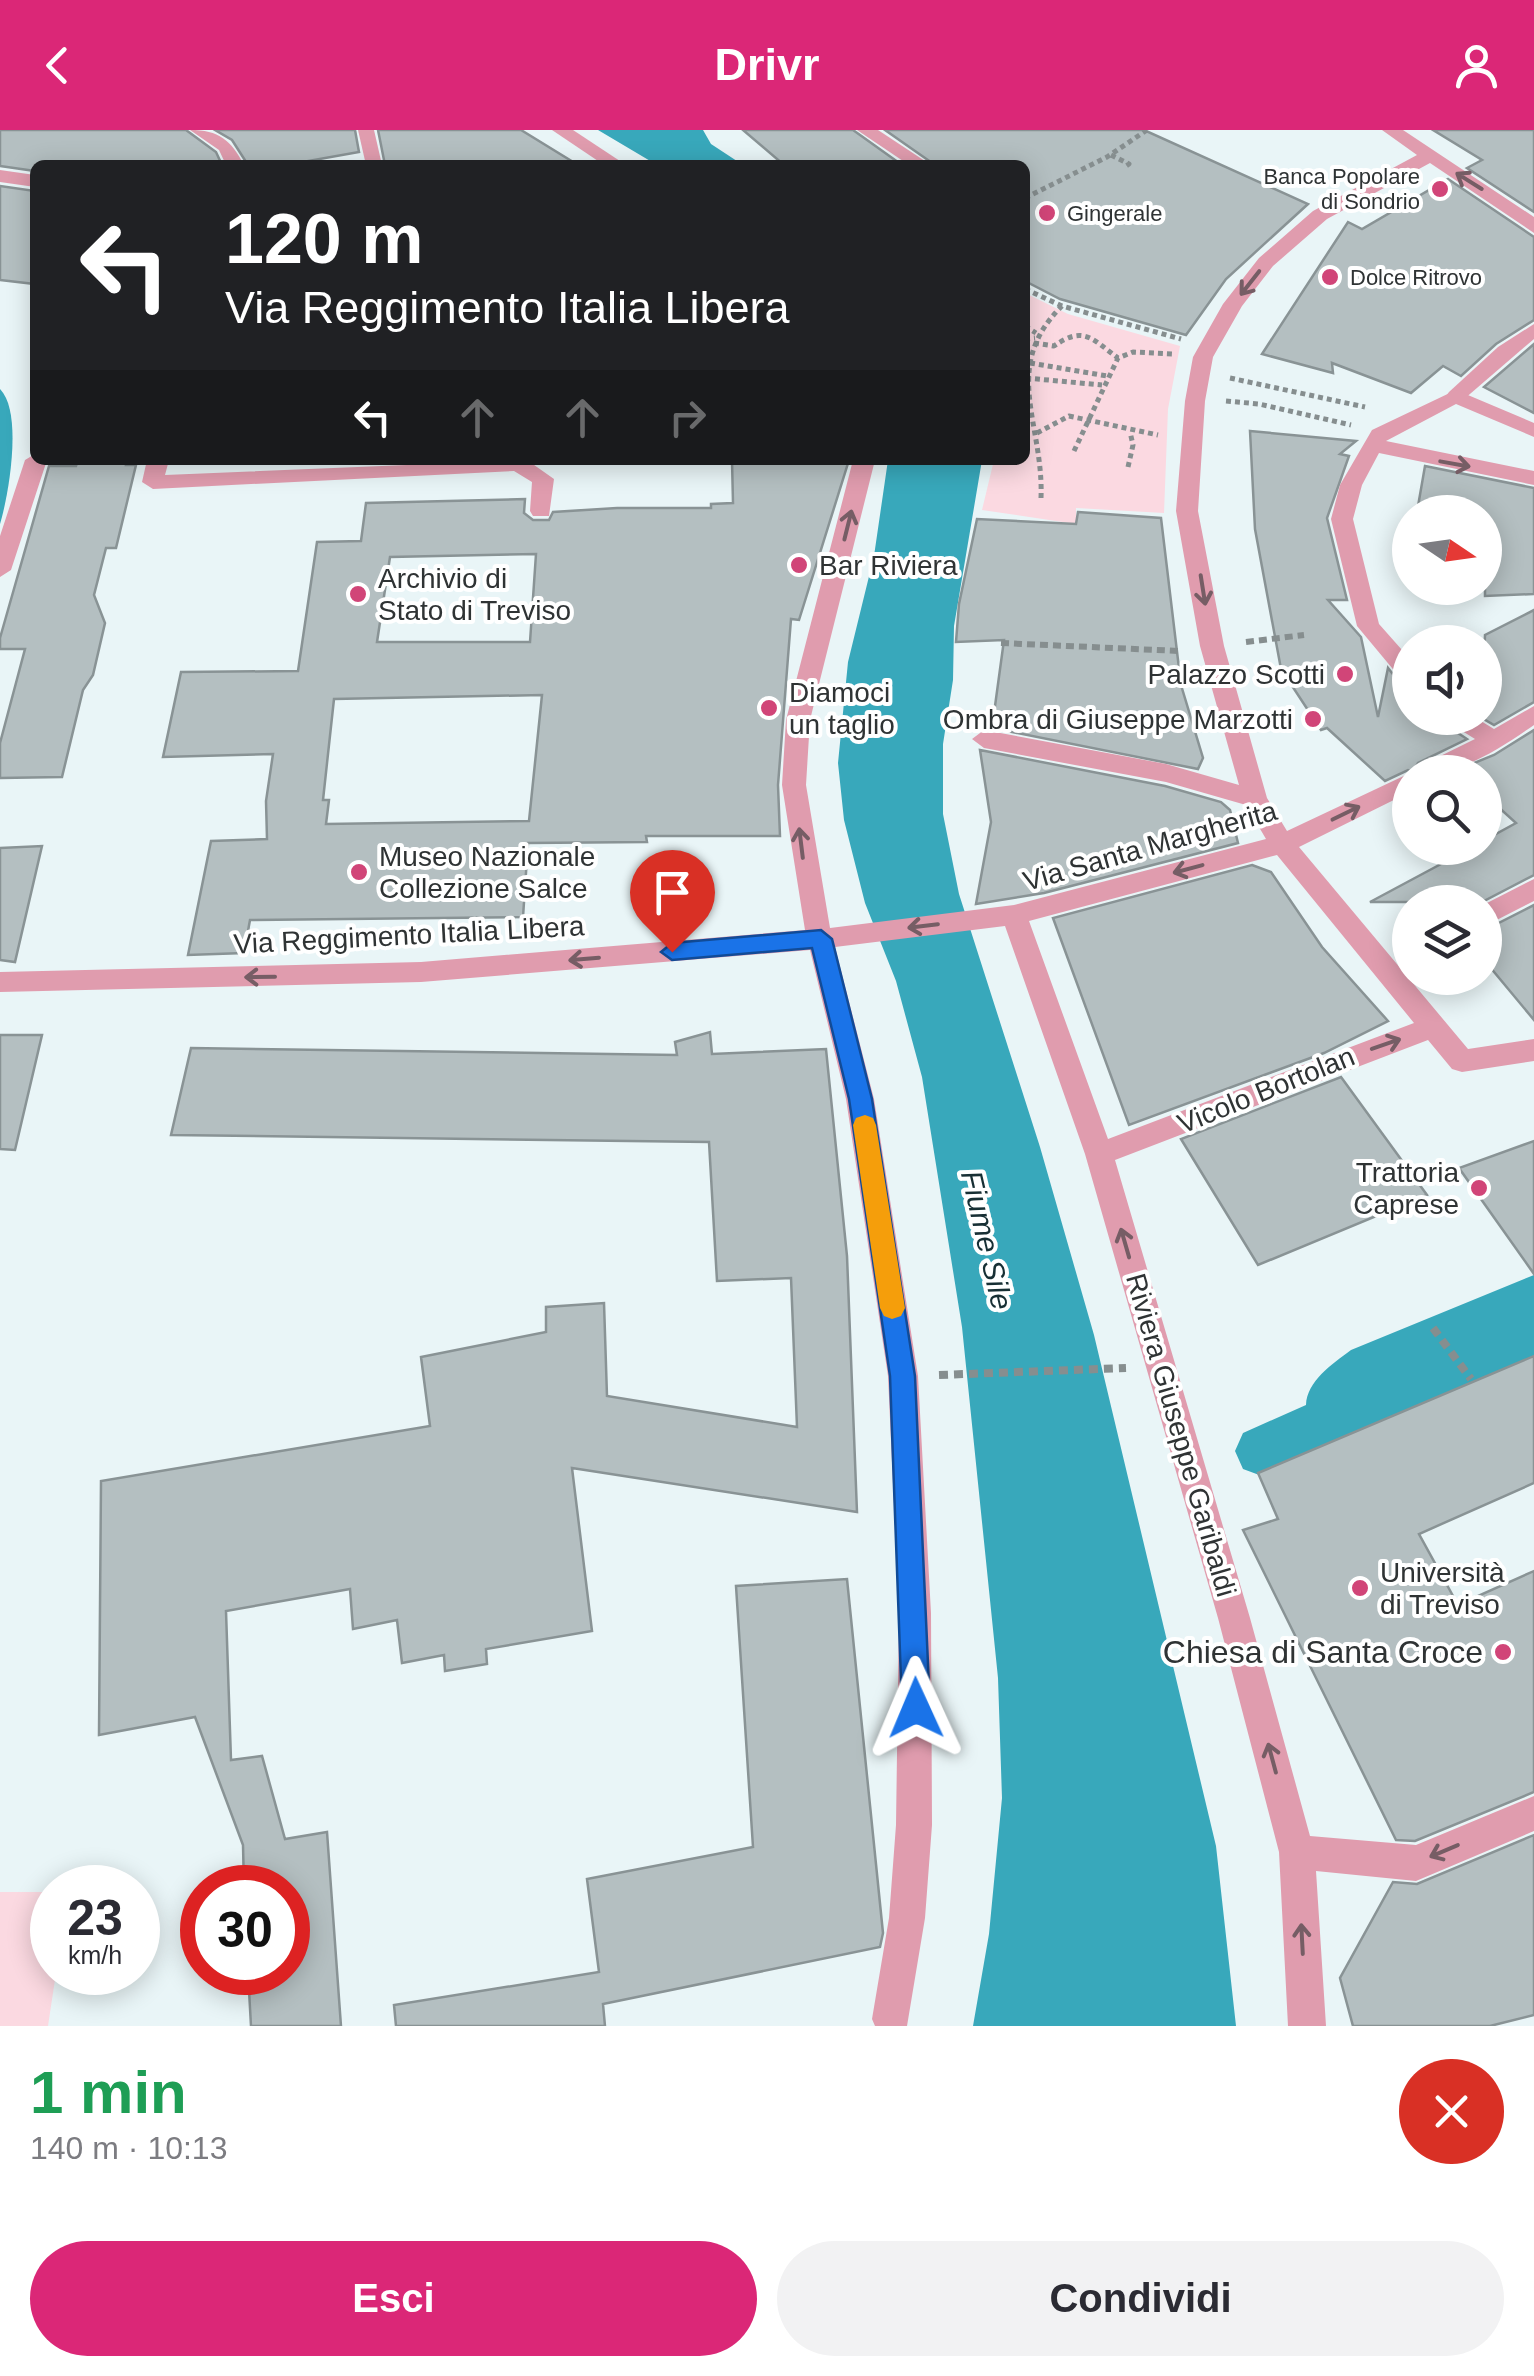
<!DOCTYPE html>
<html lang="it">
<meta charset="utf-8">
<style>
:root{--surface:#fff;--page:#f2f2f3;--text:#2b2b33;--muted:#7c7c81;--accent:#db2777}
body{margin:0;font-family:Arial,sans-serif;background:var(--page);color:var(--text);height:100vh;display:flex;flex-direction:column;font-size:38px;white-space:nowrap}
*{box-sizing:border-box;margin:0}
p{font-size:32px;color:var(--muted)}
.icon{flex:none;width:55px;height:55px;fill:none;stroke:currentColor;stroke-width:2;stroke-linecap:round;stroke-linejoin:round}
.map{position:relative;height:1896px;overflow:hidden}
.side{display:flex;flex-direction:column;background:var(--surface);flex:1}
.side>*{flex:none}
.top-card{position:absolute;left:30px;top:30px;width:1000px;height:305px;border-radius:15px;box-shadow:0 5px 25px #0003;background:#202124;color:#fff;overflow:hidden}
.needle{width:65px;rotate:103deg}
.tools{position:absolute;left:1392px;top:365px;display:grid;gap:20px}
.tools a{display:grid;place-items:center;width:110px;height:110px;border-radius:50%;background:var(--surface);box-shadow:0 5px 25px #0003;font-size:50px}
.speed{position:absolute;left:30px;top:1735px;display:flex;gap:20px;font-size:50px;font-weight:700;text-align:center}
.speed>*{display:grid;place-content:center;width:130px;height:130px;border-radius:50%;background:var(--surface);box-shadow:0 5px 25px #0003;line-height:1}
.speed small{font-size:25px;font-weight:400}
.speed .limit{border:15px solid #d22;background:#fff;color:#111}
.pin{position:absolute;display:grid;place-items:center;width:85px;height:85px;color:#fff;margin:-102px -42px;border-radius:50% 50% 50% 0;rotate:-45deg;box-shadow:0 0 10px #0007}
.pin .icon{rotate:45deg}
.me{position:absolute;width:110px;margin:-55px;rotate:359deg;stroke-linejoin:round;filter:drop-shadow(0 0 8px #0008)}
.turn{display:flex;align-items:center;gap:35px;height:210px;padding:0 30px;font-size:45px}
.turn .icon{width:130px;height:130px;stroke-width:2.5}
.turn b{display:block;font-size:70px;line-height:85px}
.lanes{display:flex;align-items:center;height:95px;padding:0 30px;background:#0003;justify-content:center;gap:50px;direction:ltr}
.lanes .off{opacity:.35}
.round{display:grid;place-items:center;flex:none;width:105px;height:105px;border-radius:52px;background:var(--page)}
.summary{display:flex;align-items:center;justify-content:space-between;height:170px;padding:0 30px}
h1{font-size:60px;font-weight:600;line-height:75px;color:#1e9e55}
.action{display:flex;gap:20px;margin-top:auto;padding:20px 30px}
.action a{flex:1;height:115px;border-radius:60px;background:var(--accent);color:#fff;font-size:40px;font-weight:600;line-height:115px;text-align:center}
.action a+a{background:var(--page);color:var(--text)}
header{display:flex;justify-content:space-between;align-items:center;height:130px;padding:0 30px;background:var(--accent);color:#fff;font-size:45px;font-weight:600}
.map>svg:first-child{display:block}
.green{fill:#fbd9e1}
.water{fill:#38a8bb}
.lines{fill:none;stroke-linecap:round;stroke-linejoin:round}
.canal{fill:#38a8bb;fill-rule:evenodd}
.building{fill:#b4bfc1;stroke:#899395;stroke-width:2.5;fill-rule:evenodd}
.path-far2{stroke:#868e8f;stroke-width:5;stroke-dasharray:5 4;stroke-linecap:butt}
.path-far1{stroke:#868e8f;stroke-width:6;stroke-dasharray:8 5;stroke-linecap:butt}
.path{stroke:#868e8f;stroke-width:8;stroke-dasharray:9 6;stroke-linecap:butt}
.service{fill:#e09cae;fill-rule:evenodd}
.pedestrian{fill:#e09cae;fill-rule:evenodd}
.minor{fill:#e09cae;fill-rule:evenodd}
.oneway{stroke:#765d65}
.route{fill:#1a73e8;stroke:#114b97;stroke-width:2.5}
.slow{fill:#f59e0b}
.poi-dot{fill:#d14578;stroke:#fff;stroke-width:4}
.labels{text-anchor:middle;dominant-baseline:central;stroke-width:8;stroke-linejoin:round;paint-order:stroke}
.far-poi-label{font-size:22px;fill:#2f3334;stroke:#fff;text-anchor:start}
.poi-label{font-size:28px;fill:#2f3334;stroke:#fff;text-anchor:start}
.street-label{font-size:28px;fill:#2f3334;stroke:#fff}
.water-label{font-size:30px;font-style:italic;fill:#172f34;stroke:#fff}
.near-poi-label{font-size:32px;fill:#2f3334;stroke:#fff;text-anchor:end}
</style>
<header><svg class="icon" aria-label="back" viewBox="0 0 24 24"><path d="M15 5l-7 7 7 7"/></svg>Drivr<svg class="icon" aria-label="person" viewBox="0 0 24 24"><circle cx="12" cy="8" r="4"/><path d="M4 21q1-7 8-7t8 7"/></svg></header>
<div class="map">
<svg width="1534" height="1896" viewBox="0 0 1534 1896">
<rect width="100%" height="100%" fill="#e9f5f7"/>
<g class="green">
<path d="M1025,163L1068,184L1180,216L1168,279L1164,383L1076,378V394L982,380L994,330H1025Z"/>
<path d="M0,1762H52V1842L56,1843L48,1896H0Z"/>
</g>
<g class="water">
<path d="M598,0H703L711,14L743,35H657Z"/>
<path d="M0,259C23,282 9,364 0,394Z"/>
<path d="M888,330H982L954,496L953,550L943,614V684L959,764L1040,1017L1094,1205L1216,1716L1236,1896H973L989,1804L1002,1668L998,1548L962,1197L922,947L896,851L865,773L844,690L838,633L848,532L874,426Z"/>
</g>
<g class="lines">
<path class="canal" d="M1534,1145V1226L1281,1339L1262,1346L1243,1339L1235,1321L1243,1303L1306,1275C1307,1251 1332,1234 1351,1220Z"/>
</g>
<g class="building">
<path d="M0,0H186L216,22L222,35H35V41L0,36Z"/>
<path d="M215,0H355L359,22L286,35H248L232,10Z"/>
<path d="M378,0H521L578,35H385Z"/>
<path d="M743,0H853L902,35H784Z"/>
<path d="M885,0H1144L1308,74L1226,149L1186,205L1060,169L1025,151V35H935Z"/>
<path d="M1433,0H1534V82L1467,38L1482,30Z"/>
<path d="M1448,49L1534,107V190L1496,214L1461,246L1443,236L1411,263L1332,233L1333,243L1262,224L1348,92L1362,99Z"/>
<path d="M0,56L35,61V154L0,150Z"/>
<path d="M1534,214V283L1484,257Z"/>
<path d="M1250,301L1356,311L1340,324L1349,326L1327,388L1347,470H1328L1361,507L1378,587L1388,538L1399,552L1410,555V588H1443L1449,597L1467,609L1418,633L1413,642L1408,640L1385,651L1327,598L1321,600L1281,539L1255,399Z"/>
<path d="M78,330H127L126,335H136L116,418H106L94,465L105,493L93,545L83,560L62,647L0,648V613L25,519H0V508L49,336H76Z"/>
<path d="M732,330H849L799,490L791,489L778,655L780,706H646L647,712L528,713L523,787L250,790L244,823L188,825L211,711L267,709L266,671L273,624L163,627L181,542L298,541L317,412L361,411L366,373L525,369L524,383L533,390H549L553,382L617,378H711V374L733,373ZM536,424L530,512H377L390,427ZM542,565L529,691L326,694L329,670H323L334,569Z"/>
<path d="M1425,336L1534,358V464L1485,466V382H1417Z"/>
<path d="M1078,382L1161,388L1181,555L1203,628L1198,639L992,598L1004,510L956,512L959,474L977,389L1076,394Z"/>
<path d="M1534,480V572L1494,595L1482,588L1485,505Z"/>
<path d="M1534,600V745L1482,772H1370L1471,718H1485V710L1516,693L1485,665V642H1452L1494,625Z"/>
<path d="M980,620L1165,656L1221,672L1230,680L1238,713L1044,763L976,774L991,692Z"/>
<path d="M42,716L15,832L0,830V718Z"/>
<path d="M1252,735L1271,742L1322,817L1388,891L1324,923L1129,995L1053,788Z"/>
<path d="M1534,775V890L1485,831V800Z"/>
<path d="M710,902L712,924L826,919L847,1126L857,1382L572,1338L592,1501L486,1519L487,1534L445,1541L444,1525L402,1533L397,1490L353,1499L350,1459L226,1481L231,1630L262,1626L285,1709L327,1702L341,1896H251L248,1842H288V1758H244L243,1715L195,1587L99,1605L101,1351L430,1296L421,1227L546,1202V1177L604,1173L607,1266L797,1297L791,1148L717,1151L709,1012L171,1005L191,918L677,925L675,912Z"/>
<path d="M0,905H42L15,1020L0,1019Z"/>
<path d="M1341,947L1427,1065L1258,1135L1181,1009Z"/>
<path d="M1534,1011V1144L1459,1038Z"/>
<path d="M1534,1226V1353L1419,1404L1458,1475L1534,1441V1662L1415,1711L1396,1710L1243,1400L1278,1389L1258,1343Z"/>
<path d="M847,1449L883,1803L880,1817L603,1874L605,1896H396L394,1875L599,1842L587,1749L753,1717L736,1456Z"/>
<path d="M1534,1705V1885L1490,1896H1353L1340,1848L1393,1752L1417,1754Z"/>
</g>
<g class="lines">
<g class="path-far2">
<path d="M1111,25L1129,34L1126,36"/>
<path d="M1025,68L1107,27L1147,0"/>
<path d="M1025,159L1062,176L1181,209"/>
<path d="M1025,196L1036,203"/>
<path d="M1025,209L1035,208"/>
<path d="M1034,213L1054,216C1084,195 1092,209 1118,228"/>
<path d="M1030,233L1107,246"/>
<path d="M1026,248L1102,255"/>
<path d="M1230,248L1365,277"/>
<path d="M1226,271L1259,274L1351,295"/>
<path d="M1037,303L1069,286L1158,305"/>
<path d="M1074,321L1118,228L1133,222L1172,224"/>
<path d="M1128,337L1133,315L1130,302"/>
<path d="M1041,368C1044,293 1000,237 1062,176"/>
</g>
<g class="path-far1">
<path d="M1246,512L1304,505"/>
<path d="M1001,513L1179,521"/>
</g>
<g class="path">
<path d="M1433,1198L1471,1249"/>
<path d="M939,1245L1126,1238"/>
</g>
<path class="service" d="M358,0H374L382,35H366Z"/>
<g class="pedestrian">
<path d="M552,0H573L626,35H604Z"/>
<path d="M1534,194V209L1463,270H1449L1446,266L1449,262L1498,217Z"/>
<path d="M1534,749V771L1485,796V774Z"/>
</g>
<g class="minor">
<path d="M190,0C219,0 231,10 244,35H226L219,20Z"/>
<path d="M857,0H878L931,35H909Z"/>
<path d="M1382,0H1403L1534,87V103L1430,33L1327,89L1273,136L1242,176L1213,227L1205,271L1198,381L1224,516L1267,668L1287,701L1410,643V662L1299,717L1468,919L1534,909V931L1462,942L1452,939L1428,910L1115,1030L1250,1488L1310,1706L1416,1715L1534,1666V1701L1416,1751L1316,1741L1326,1896H1288L1279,1722L1218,1488L1085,1024L1005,796L835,817L874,969L918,1246L931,1483L932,1695L925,1788L907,1896H875L872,1889L889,1788L896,1695L899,1483L888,1246L846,969L810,820L421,852L0,862V842L421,832L805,800L782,655L786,590L853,330H875L810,590L806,655L830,798L1014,775L1266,709L1246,675L1166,652L984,618L972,609L984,600L1166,634L1239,655L1200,516L1176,381L1185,271L1193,227L1223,174L1259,128L1313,81L1417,25ZM1277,725L1414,893L1108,1009L1029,791Z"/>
<path d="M0,40L35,45V57L0,52Z"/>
<path d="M1456,260L1534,293V307L1456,274L1386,311L1534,341V355L1379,323L1362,355L1353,389L1379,494L1410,529V552L1402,550L1357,496L1331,389L1340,355L1372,300Z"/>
<path d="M35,324V330H47L11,440L0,447V406L25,330Z"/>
<path d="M147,330H169L165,345L527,330L554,349L549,386H533L530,381L532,352L514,341L153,359L142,352Z"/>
<path d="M1534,576V595C1497,620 1462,645 1417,642L1420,636L1475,609L1451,594L1447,588H1476L1494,599Z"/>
</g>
</g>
<defs><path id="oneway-shaft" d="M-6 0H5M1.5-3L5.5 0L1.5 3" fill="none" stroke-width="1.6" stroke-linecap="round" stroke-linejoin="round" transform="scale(2.5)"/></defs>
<g class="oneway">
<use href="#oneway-shaft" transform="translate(1469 51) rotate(-148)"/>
<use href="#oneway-shaft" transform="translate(1250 153) rotate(128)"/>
<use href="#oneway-shaft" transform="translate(1455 334) rotate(10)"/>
<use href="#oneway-shaft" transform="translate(848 395) rotate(-76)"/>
<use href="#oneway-shaft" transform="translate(1203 460) rotate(81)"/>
<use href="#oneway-shaft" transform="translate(1346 683) rotate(-26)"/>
<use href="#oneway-shaft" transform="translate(801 713) rotate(-97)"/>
<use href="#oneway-shaft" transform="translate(1188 739) rotate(165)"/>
<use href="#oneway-shaft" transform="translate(923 796) rotate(173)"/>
<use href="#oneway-shaft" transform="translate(584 829) rotate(175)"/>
<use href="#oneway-shaft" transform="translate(260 847) rotate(179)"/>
<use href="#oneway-shaft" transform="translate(1386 914) rotate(-19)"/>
<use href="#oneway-shaft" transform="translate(1125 1113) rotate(-106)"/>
<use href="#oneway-shaft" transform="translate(1272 1628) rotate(-105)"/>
<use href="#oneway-shaft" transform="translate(1444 1721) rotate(157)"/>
<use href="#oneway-shaft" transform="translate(1302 1809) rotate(-93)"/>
</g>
<path class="route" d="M821,800L832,809L872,969L915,1246L930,1578L926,1588L916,1592L906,1588L902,1578L890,1246L849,969L812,818L672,830L661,822L672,813Z"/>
<path class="slow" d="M865,985L873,988L876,995L905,1178L901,1186L892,1189L884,1186L880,1178L853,995L856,988Z"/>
<g class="poi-dot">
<circle cx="1440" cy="59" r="10"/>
<circle cx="1047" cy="83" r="10"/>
<circle cx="1330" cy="147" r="10"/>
<circle cx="799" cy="435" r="10"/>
<circle cx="358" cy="464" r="10"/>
<circle cx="1345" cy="544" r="10"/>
<circle cx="769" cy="578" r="10"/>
<circle cx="1313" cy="589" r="10"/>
<circle cx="359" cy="742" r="10"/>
<circle cx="1479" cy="1058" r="10"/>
<circle cx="1360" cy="1458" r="10"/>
<circle cx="1503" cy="1522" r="10"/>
</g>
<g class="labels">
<g class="far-poi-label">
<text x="1420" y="46" text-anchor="end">Banca Popolare<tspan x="1420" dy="25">di Sondrio</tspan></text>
<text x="1067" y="83">Gingerale</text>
<text x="1350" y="147">Dolce Ritrovo</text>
</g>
<g class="poi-label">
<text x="819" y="435">Bar Riviera</text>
<text x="378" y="448">Archivio di<tspan x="378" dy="32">Stato di Treviso</tspan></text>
<text x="1325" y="544" text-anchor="end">Palazzo Scotti</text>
<text x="789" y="562">Diamoci<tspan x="789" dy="32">un taglio</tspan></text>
<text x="1293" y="589" text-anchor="end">Ombra di Giuseppe Marzotti</text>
<text x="379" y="726">Museo Nazionale<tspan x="379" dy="32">Collezione Salce</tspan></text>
<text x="1459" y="1042" text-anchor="end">Trattoria<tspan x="1459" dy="32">Caprese</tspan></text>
<text x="1380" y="1442">Università<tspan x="1380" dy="32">di Treviso</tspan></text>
</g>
<g class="street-label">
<text transform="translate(1150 716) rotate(-16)">Via Santa Margherita</text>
<text transform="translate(409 805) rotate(-3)">Via Reggimento Italia Libera</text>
<text transform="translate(1266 960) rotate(-22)">Vicolo Bortolan</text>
<text transform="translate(1181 1305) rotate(74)">Riviera Giuseppe Garibaldi</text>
</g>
<g class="water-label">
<text transform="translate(987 1110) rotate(77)">Fiume Sile</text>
</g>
<g class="near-poi-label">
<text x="1483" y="1522">Chiesa di Santa Croce</text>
</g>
</g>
</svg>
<div class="tools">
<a><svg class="needle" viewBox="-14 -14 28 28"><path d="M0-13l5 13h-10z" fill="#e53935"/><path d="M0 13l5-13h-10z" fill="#7c7c81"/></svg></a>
<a><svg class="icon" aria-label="sound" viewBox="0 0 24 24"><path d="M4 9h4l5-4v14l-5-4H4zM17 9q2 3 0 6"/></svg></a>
<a><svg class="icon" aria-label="search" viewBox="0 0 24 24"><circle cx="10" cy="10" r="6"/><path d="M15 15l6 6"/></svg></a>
<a><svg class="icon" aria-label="layers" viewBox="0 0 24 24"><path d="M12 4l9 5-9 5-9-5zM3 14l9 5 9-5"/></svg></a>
</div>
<div class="speed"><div>23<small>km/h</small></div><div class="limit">30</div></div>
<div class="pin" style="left:672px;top:822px;background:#d93025"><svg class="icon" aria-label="arrive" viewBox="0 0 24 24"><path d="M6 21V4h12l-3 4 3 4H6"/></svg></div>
<svg class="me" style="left:916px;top:1578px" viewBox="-20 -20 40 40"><path d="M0-17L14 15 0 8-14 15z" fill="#1a73e8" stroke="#fff" stroke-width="4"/></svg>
<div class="top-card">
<div class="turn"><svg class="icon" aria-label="left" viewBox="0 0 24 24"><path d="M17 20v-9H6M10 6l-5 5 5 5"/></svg><div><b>120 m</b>Via Reggimento Italia Libera</div></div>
<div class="lanes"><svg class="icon" aria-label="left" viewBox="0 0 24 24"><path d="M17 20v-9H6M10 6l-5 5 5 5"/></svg><svg class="icon off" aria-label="ahead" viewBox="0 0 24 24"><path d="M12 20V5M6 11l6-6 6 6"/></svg><svg class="icon off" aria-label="ahead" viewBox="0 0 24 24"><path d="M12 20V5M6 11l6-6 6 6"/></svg><svg class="icon off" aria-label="right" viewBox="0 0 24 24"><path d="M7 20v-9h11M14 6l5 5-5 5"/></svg></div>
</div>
</div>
<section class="side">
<div class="summary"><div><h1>1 min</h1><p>140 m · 10:13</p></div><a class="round" style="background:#d93025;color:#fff"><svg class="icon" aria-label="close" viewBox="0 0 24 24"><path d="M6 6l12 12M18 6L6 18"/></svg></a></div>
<div class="action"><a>Esci</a><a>Condividi</a></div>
</section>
